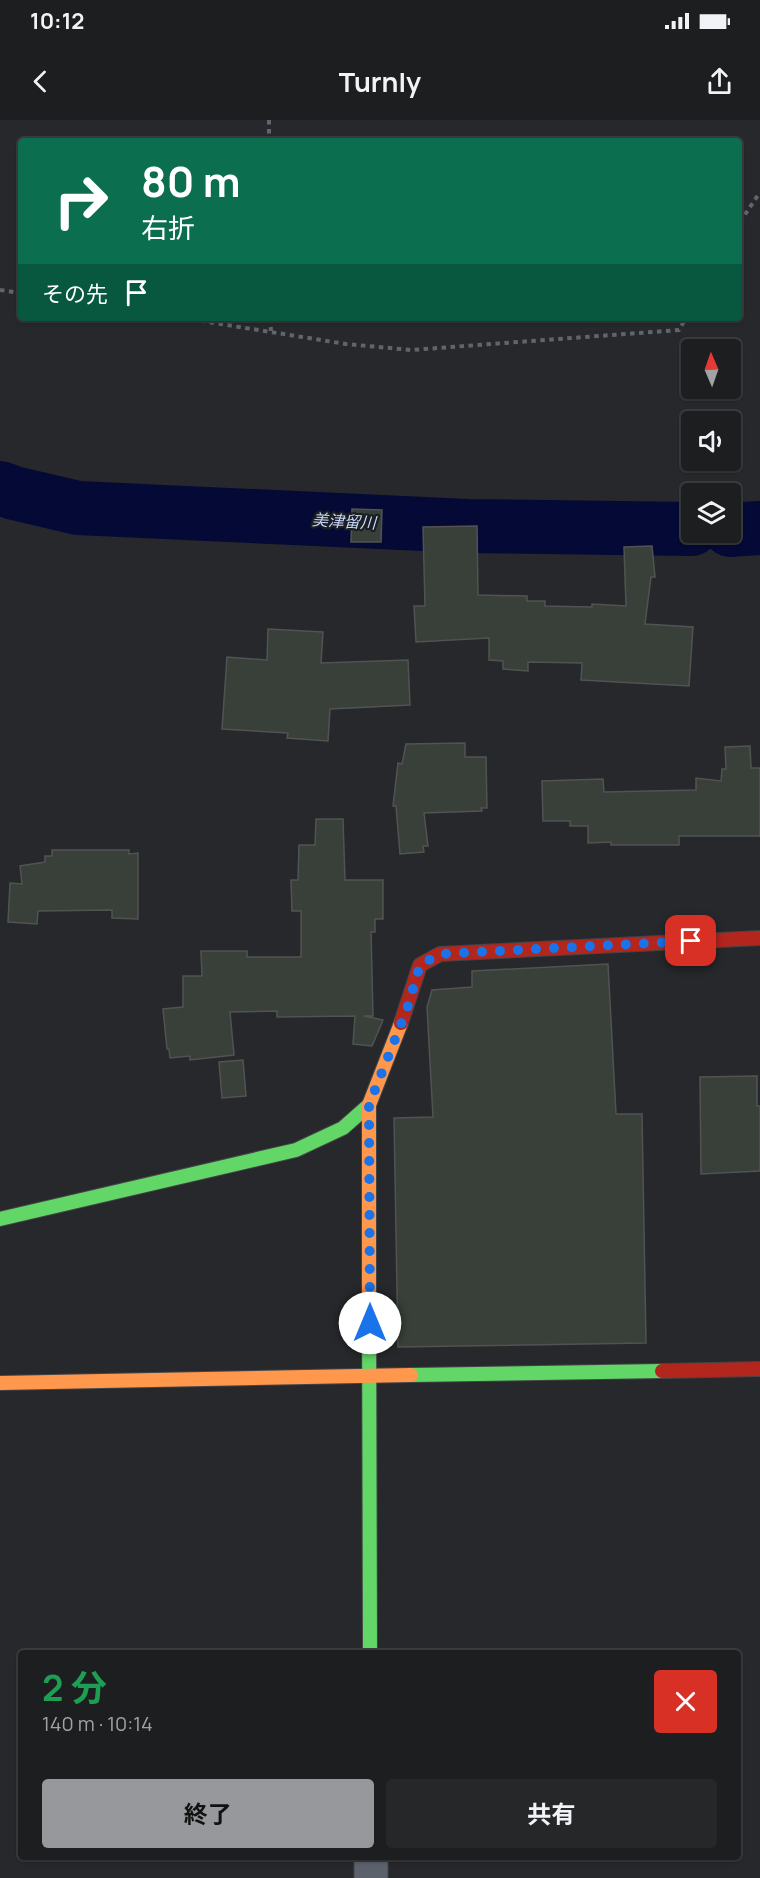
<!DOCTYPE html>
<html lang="ja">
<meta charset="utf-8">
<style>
:root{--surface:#1c1e20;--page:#252729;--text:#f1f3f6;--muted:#a0a2a5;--line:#3a3c3e;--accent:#96989b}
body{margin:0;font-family:Manrope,"Noto Sans JP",sans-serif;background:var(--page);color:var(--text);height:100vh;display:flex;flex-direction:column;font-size:22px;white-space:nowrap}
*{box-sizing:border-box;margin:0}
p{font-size:20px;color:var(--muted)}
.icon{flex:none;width:33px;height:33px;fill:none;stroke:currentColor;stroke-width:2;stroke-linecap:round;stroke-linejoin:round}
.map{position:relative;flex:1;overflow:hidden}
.sheet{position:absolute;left:18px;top:1530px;width:723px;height:210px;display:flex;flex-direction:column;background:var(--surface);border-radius:6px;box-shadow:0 2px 4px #0004,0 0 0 2px var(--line)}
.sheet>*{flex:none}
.guide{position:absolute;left:18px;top:18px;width:724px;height:183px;border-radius:6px;box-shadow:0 2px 4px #0004,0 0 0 2px var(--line);background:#0b6e4f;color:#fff;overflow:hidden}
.needle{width:39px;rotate:358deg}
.tools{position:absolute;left:681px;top:219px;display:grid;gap:12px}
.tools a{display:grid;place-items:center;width:60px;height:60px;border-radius:6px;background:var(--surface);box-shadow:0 2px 4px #0004,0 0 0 2px var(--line);font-size:30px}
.pin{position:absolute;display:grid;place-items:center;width:51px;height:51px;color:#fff;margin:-26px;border-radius:12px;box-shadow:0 3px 9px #0006}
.me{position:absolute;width:66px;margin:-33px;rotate:0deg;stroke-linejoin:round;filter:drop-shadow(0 0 4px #0008)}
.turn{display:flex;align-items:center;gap:21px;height:126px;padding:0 24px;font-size:27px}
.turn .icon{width:78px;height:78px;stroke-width:2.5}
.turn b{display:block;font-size:42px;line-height:51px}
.then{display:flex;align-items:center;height:57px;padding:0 24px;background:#0003;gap:12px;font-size:22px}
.round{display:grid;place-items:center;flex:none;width:63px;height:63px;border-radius:6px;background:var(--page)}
.head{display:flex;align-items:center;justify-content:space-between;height:102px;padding:0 24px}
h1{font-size:36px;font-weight:700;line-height:45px;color:#1e9e55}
.button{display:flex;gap:12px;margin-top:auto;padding:12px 24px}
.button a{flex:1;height:69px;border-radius:6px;background:var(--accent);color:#111;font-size:24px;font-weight:700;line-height:69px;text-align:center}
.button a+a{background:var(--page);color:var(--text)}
.status{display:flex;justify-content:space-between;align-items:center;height:42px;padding:0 30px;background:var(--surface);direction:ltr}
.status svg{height:16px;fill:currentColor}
header{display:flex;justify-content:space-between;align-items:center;height:78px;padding:0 24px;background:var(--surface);font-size:27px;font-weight:700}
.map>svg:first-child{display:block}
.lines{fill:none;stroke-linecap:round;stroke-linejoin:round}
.river{stroke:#040936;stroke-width:54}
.building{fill:#384039;stroke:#515353;stroke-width:1.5}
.street-casing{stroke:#424446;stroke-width:35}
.fast-casing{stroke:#424446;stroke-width:16}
.slow-casing{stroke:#424446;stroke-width:16}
.jam-casing{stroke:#424446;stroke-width:16}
.path{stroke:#60646c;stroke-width:4;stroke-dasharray:4.5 4.5;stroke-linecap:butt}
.street{stroke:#5c626c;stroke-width:33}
.fast{stroke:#63d668;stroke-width:14}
.slow{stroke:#ff974d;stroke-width:14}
.jam{stroke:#b3261e;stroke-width:14}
.route{stroke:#1a73e8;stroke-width:10;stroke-dasharray:0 18}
.labels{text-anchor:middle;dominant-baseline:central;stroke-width:4.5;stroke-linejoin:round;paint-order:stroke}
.water-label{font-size:16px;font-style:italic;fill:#c8d8f9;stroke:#1b1e23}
</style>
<div class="status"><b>10:12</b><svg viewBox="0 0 49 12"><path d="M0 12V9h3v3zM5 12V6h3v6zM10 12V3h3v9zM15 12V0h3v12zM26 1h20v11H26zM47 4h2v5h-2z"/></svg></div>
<header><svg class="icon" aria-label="back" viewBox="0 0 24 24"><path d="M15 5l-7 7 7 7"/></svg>Turnly<svg class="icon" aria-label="share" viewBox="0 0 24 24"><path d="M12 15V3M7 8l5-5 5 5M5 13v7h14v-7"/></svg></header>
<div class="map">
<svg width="760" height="1758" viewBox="0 0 760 1758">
<rect width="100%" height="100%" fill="#26282b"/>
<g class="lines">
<g class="river">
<path d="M0,368L14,373L78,388L467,406L692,409"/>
<path d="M730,410L760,408"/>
</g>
</g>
<g class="building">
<path d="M352,389L382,390L381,422H351Z"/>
<path d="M477,406L478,475L527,476V481H545V486L592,487V484L626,486L624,427L652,426L655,457H651L645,504L693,507L689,566L581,560L582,543L528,542V551L503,549V541L489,540V518L416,522L414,486H425L423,407Z"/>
<path d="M268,509L323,512L321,543L408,540L410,585L330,589L328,621L287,618L288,613L222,609L227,537L267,540Z"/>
<path d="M465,623V637H486L487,688H481L482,691L424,693L428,726H423L424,732L400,734L396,686H393L398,643L402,644L406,624Z"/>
<path d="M750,626L751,648H760V716H679V725H611V722L588,723V706H570V701H543L542,661L603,659L604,672L696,670V658L721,661L722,649H726L725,627Z"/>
<path d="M316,699H343L345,760H383V799H375V812H371L373,896H364L383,900L372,926L353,924L355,896L277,897V891L230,892L234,935L190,940V936L170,938L169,929H167L163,889L183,887V856H202L201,831H247V837H301V791H292L291,760H298L299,725H315Z"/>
<path d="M52,730H129V734L138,733V799L112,798V790L38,791L37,804L8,802L10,763L22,764L20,746L45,742V736H52Z"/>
<path d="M608,844L616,994H642L646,1223L398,1227L394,998L433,997L427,887L432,870L472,867V851Z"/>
<path d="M243,940L246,976L222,978L219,942Z"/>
<path d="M757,956V986H760V1051L701,1054L700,957Z"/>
</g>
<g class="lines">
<defs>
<path id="street" d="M371,1737V1758"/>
<g id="fast">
<path d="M0,1099L296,1030L343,1008L369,985"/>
<path d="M369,1178L370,1533"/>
<path d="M411,1255L662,1251"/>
</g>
<g id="slow">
<path d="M369,1178V985L401,903"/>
<path d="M0,1263L411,1255"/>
</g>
<g id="jam">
<path d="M401,903L420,845L440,834L760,818"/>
<path d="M662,1251L760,1249"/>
</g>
</defs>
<use href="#street" class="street-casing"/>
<use href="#fast" class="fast-casing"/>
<use href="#slow" class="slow-casing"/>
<use href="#jam" class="jam-casing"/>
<g class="path">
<path d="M269,0V21"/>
<path d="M740,102L760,72"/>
<path d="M0,170L21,173"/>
<path d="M183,198L346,224L411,230L679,210L686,198"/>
<path d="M270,198L271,211"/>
</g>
<use href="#street" class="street"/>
<use href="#fast" class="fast"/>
<use href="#slow" class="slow"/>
<use href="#jam" class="jam"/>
</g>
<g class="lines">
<path class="route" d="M370,1203L369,985L407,889L420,845L440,834L691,821"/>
</g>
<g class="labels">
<g class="water-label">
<text transform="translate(344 401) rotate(3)">美津留川</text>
</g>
</g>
</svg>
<div class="tools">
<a><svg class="needle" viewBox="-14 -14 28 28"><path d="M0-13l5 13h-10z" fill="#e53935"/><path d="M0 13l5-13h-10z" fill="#a0a2a5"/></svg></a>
<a><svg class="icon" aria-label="sound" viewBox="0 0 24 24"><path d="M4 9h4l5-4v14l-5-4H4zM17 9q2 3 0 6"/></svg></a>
<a><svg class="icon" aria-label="layers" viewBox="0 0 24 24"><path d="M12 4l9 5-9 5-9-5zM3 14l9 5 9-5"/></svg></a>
</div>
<div class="pin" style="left:691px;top:821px;background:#d93025"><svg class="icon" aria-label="arrive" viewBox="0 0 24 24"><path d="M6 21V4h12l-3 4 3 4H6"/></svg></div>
<svg class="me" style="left:370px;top:1203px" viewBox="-20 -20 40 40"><circle r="19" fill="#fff"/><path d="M0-13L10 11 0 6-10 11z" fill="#1a73e8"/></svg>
<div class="guide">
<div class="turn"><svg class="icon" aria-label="right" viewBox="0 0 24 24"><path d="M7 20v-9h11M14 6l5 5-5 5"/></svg><div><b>80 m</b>右折</div></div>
<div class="then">その先<svg class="icon" aria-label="arrive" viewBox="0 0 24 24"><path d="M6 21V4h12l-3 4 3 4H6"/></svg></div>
</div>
<section class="sheet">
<div class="head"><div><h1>2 分</h1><p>140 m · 10:14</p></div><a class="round" style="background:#d93025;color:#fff"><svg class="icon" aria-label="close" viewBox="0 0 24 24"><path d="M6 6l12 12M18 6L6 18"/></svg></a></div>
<div class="button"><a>終了</a><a>共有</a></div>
</section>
</div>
